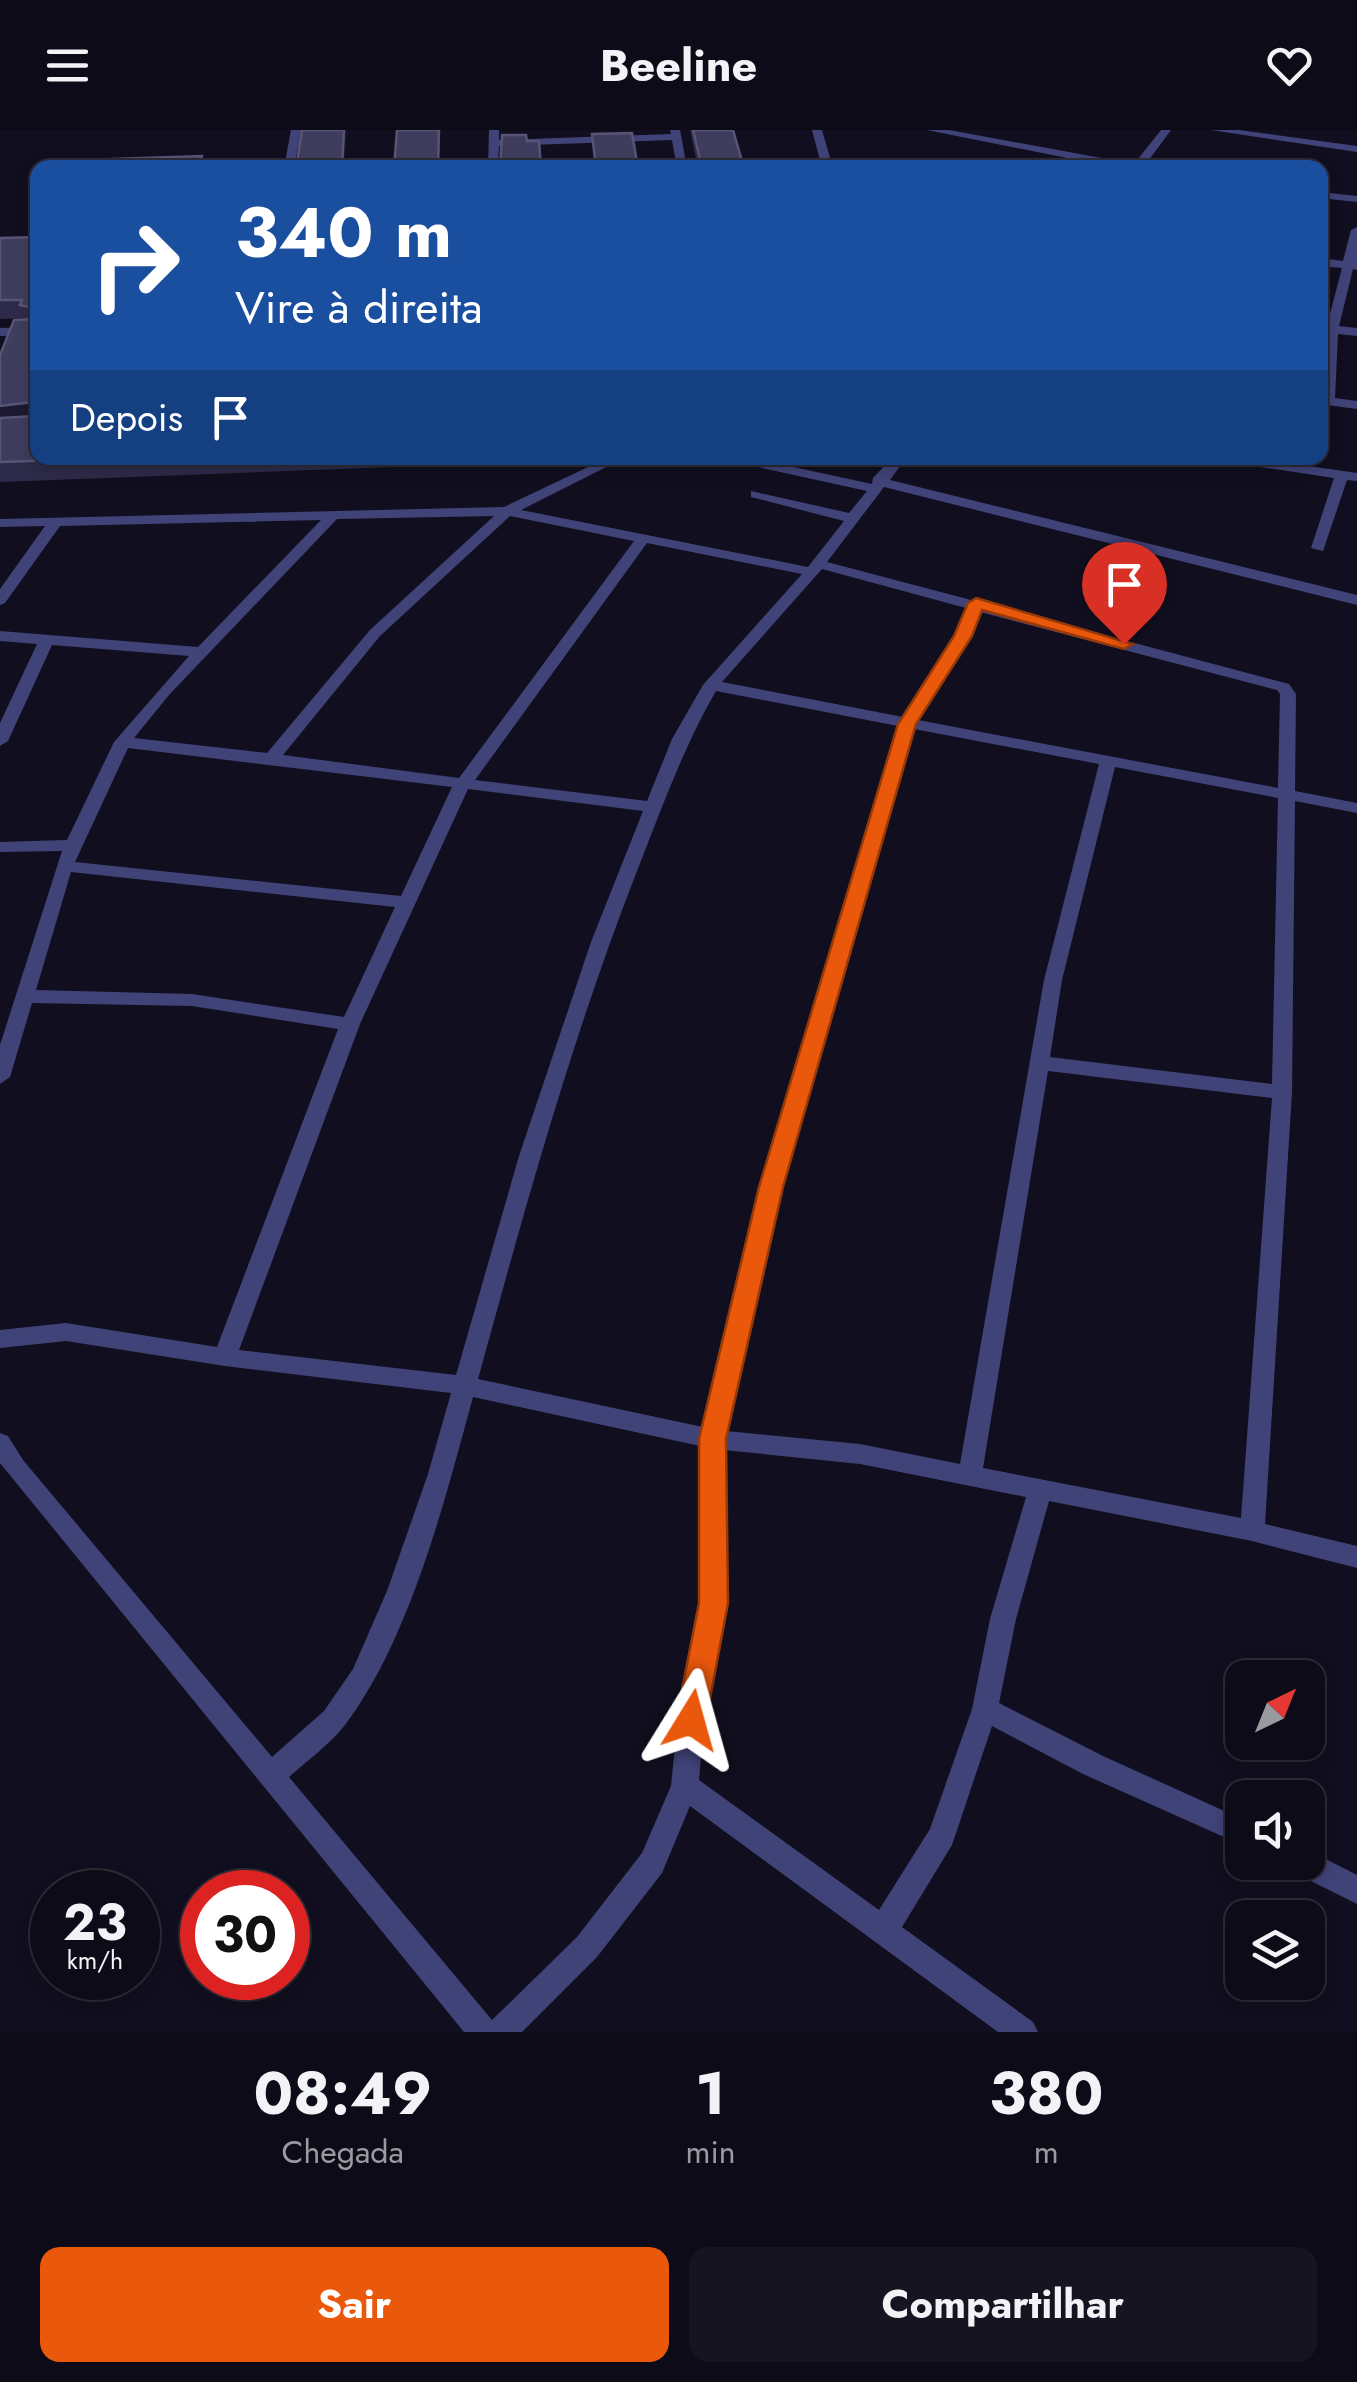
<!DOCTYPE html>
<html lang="pt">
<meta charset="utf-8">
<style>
:root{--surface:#0d0b17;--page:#161420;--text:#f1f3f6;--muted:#9a9ba1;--line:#2d2b36;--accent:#ea580c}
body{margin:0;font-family:Jost,sans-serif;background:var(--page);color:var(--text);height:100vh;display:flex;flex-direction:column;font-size:38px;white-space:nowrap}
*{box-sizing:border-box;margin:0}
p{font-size:32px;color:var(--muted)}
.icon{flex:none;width:55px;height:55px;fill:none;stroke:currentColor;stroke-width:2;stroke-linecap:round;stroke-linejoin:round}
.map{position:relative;height:1902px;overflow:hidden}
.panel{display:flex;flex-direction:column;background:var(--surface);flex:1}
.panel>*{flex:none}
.banner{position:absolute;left:30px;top:30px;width:1298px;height:305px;border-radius:20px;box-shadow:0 5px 15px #0003,0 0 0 2px var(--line);background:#1a4fa0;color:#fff;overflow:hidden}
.needle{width:65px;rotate:43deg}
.tools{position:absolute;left:1225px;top:1530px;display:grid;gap:20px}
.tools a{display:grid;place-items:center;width:100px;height:100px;border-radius:20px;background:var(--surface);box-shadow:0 5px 15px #0003,0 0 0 2px var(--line);font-size:50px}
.speed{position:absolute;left:30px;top:1740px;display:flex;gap:20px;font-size:50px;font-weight:700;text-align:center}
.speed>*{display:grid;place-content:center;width:130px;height:130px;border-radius:50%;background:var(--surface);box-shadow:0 5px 15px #0003,0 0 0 2px var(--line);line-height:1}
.speed small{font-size:25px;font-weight:400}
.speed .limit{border:15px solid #d22;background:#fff;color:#111}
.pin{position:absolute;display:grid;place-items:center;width:85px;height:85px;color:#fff;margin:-102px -42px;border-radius:50% 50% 50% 0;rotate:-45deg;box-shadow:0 0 10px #0007}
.pin .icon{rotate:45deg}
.me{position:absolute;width:110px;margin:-55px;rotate:8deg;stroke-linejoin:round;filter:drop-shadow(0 0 8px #0008)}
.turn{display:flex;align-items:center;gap:35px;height:210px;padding:0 40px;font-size:45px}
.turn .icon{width:130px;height:130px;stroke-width:2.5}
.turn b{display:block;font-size:70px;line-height:85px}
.then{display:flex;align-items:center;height:95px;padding:0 40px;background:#0003;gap:20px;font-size:38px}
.eta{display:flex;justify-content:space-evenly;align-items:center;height:170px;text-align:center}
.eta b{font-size:60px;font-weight:700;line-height:70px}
.action{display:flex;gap:20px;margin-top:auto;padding:20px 40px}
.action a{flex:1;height:115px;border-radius:20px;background:var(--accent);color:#fff;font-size:40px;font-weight:700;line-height:115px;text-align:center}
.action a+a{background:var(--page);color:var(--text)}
header{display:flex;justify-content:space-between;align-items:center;height:130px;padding:0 40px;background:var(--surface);font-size:45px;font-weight:700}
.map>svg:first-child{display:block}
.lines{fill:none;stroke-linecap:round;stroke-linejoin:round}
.minor{fill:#404378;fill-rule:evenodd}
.wall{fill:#2e2b4a}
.shaded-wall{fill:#1b1831}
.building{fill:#3f3d5d;stroke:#575475;stroke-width:2.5}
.route{fill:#ea580c;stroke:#983908;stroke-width:2.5}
</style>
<header><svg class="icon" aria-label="menu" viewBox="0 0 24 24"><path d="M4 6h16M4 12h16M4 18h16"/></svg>Beeline<svg class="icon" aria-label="heart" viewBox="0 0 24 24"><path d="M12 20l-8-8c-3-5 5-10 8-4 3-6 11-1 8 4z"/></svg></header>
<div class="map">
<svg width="1357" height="1902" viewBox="0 0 1357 1902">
<rect width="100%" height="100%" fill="#110f1f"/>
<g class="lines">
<g class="minor">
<path d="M291,0H301L294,38H284Z"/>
<path d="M489,0H499V10L671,4L670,0H680L687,38H677L672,10L499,16L498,38H488Z"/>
<path d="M812,0H822L833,38H822Z"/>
<path d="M927,0H949L1134,34L1161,0H1171L1143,38H1117Z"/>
<path d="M1211,0H1239L1357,16V22Z"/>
<path d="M1320,62L1357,66V72L1320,68Z"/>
<path d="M1357,97V140L1353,139L1339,196L1357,198V206L1338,204L1335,268L1357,271V279L1320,274L1326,202H1320V194L1327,195L1342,138L1320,136V128L1343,131L1351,100Z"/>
<path d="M38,197V205L0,206V198Z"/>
<path d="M607,328H624L521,380L808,437L844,391L751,367V361L849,383L867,361L735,332L728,328H752L872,354L873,348L892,328H906L890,350L1357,465V475L884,357L827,432L971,470H981L984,473L1289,554L1296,564L1295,661L1357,673V683L1295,671L1292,962L1265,1394L1357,1416V1438L1252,1411L1049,1371L1016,1489L999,1573L1103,1626L1242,1689V1715L1083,1644L992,1596L952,1715L902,1797L1033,1892L1038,1902H998L690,1676L662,1743L597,1827L522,1902H464L0,1333V1303L8,1306L23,1330L272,1627L324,1581L353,1539L387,1461L428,1344L451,1263L225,1236L66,1211L0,1218V1200L66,1193L217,1217L338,899L192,876L32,873L10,947L0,954V915L62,721L0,722V712L67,710L114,612L189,526L52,515L8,611L0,616V593L37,514L0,511V501L198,517L321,390L60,396L5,473L0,475V459L45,396L0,397V389L504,377ZM494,386L370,500L267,623L134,608L169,565L337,389ZM510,386L634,411L459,648L283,625L380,506ZM647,413L802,444L703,555L672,609L647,671L475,650ZM822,439L966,478L955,506L903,587L722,552ZM980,482L1277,560L1280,564L1278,658L918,590L971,506ZM716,561L898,596L760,1057L703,1297L478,1249C525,1078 572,907 637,741C661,680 683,618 716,561ZM914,599L1099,634L1044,850L960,1334L860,1314L726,1301L782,1057ZM128,618L452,657L401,766L75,732ZM1115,637L1278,668L1272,954L1050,927L1062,850ZM468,659L643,681L591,812L519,1026L456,1245L239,1220L360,894ZM71,742L395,777L344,887L192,864L36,860ZM1048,941L1272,968L1241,1388L983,1338ZM473,1267L700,1316V1473L681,1557L671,1656L642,1723L577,1807L492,1890L289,1647C307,1631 330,1614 345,1595C410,1509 445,1370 473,1267ZM724,1320L860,1334L1026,1367L990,1489L972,1579L930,1699L879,1780L699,1650L707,1557L726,1473Z"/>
<path d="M1221,328H1253L1357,343V351L1347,350L1323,421L1311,418L1334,348L1228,332Z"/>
<path d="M1308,1720L1357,1745V1774L1293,1742L1289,1732H1308Z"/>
</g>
</g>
<g class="wall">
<path d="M690,0H733L744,38H698Z"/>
<path d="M38,107V328H498V333L0,352V225L23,190V188L0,189V108Z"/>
</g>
<g class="shaded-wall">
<path d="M344,0H347L344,38H342Z"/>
<path d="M439,0H440L439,38H438Z"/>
<path d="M34,272L38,291L0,296V276Z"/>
</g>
<g class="building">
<path d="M302,0H344L342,38H296Z"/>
<path d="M397,0H439L438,38H394Z"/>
<path d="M693,0H733L744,38H702Z"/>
<path d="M632,3L638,38H596L592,4Z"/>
<path d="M502,5H526L527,11H539L541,38H500Z"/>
<path d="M202,26L199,38H80L83,30Z"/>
<path d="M38,107V179L20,175L22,170H0V108Z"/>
<path d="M38,180V328H121L0,332V288L36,286L34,272L0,276V225L14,190L37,189Z"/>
</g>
<path class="route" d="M976,468L1133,514L1124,519L982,480L972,506L916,594L783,1057L726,1309L728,1473L706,1590L702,1599L691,1603L680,1599L676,1590L699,1473V1309L759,1057L898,594L954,506L968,473Z"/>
</svg>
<div class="tools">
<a><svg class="needle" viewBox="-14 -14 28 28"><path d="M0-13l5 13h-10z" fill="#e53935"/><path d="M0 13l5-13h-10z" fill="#9a9ba1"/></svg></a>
<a><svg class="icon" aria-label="sound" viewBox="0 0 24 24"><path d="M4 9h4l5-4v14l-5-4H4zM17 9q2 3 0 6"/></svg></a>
<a><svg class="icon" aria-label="layers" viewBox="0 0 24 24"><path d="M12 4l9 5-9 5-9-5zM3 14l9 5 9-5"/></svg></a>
</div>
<div class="speed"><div>23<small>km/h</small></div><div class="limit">30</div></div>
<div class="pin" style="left:1124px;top:514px;background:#d93025"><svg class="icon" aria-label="arrive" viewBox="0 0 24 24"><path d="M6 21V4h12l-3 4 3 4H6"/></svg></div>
<svg class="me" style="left:691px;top:1590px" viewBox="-20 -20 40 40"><path d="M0-17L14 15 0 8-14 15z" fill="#ea580c" stroke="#fff" stroke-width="4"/></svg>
<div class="banner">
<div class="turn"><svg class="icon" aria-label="right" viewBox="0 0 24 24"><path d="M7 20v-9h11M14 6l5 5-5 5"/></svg><div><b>340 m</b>Vire à direita</div></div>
<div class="then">Depois<svg class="icon" aria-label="arrive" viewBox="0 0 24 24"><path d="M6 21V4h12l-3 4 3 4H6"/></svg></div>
</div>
</div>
<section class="panel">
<div class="eta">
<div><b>08:49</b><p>Chegada</p></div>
<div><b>1</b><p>min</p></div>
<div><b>380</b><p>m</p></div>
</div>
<div class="action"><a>Sair</a><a>Compartilhar</a></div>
</section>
